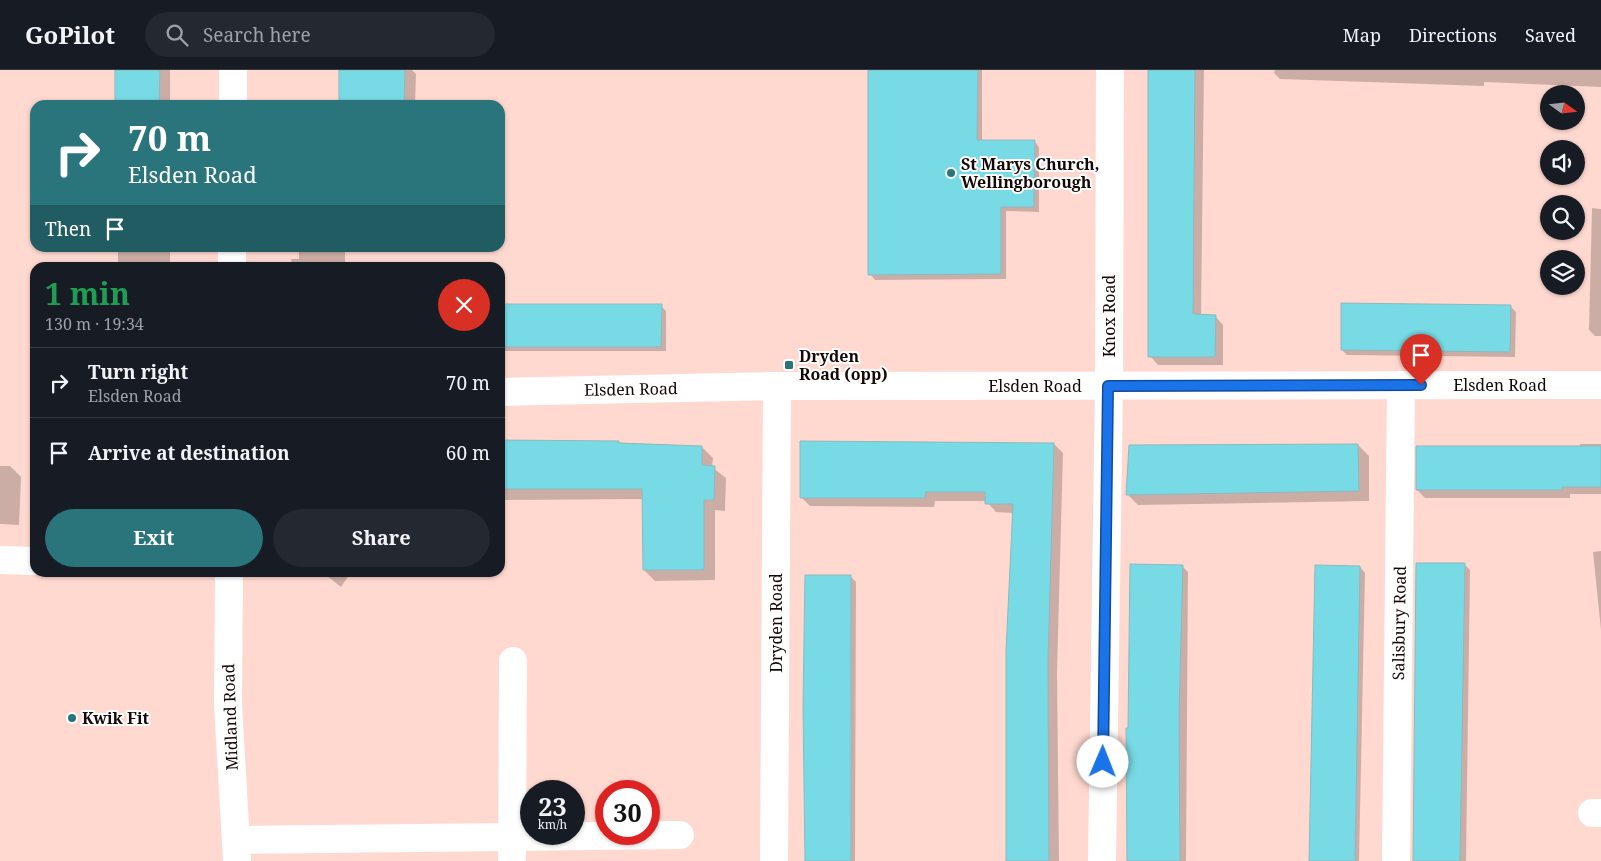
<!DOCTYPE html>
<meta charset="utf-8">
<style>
:root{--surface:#171b24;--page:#242831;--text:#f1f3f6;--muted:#9ea1a6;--line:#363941;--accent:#2a747c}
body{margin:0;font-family:"Noto Serif",serif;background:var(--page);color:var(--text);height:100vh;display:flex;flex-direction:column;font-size:19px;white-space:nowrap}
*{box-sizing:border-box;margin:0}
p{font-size:16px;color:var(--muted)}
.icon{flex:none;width:28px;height:28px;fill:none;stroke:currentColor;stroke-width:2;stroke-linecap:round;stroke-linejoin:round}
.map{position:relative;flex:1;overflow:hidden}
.details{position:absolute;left:30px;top:192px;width:475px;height:315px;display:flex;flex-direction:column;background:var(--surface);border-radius:15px;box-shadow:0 1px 4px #0004}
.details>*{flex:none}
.banner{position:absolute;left:30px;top:30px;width:475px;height:152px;border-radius:15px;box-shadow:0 1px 4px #0004;background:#2a747c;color:#fff;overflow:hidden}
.needle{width:32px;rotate:105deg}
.tools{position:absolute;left:1540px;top:15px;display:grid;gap:10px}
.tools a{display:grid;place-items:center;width:45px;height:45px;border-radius:50%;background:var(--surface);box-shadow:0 1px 4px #0004;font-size:25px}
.speed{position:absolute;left:520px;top:710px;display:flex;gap:10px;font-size:25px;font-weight:700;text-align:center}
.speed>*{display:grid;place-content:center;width:65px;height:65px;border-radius:50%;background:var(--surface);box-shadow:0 1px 4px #0004;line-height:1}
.speed small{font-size:12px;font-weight:400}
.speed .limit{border:8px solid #d22;background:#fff;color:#111}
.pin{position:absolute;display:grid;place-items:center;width:42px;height:42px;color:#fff;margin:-51px -21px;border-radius:50% 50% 50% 0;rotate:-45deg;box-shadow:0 0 5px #0007}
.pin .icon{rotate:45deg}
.me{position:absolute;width:55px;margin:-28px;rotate:1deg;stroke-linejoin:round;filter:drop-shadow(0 0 4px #0008)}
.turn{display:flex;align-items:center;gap:18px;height:105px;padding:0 15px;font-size:22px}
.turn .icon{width:65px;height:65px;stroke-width:2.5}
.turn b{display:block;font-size:35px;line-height:42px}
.then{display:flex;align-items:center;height:48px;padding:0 15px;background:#0003;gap:10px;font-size:19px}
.round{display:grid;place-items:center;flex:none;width:52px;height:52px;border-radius:26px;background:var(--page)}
.head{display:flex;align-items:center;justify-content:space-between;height:85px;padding:0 15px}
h1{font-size:30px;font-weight:700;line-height:38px;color:#1e9e55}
.button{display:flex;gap:10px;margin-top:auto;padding:10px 15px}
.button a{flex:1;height:58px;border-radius:30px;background:var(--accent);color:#fff;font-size:20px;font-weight:700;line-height:58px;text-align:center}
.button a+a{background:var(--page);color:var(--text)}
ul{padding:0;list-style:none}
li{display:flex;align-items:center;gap:15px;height:70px;padding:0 15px;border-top:1px solid var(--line)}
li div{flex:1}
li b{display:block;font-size:19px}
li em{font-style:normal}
header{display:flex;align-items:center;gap:30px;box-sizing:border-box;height:70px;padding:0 25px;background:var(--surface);border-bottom:1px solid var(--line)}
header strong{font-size:24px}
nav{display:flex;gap:28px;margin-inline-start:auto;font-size:18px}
.search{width:350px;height:45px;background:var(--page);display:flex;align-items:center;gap:12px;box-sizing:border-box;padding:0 18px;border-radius:28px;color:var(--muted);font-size:19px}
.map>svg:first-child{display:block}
.shadow{fill:#0003}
.building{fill:#77dae5;stroke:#8fb8bd}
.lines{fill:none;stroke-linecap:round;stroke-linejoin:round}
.minor{stroke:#fff;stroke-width:28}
.major{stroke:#fff;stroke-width:28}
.route-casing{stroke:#114b97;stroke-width:12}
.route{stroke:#1a73e8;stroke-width:9}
.poi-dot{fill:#2a747c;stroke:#fff;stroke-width:2}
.labels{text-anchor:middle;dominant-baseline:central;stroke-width:4;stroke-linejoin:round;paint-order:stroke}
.poi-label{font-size:16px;font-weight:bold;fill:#140806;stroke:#fff;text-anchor:start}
.street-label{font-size:16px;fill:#140806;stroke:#fff}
</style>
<header>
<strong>GoPilot</strong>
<div class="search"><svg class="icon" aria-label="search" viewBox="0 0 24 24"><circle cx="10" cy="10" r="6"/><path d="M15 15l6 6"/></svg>Search here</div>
<nav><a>Map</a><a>Directions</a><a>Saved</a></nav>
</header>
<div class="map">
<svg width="1601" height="791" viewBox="0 0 1601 791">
<rect width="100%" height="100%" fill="#ffd9cf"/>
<g class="shadow">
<rect x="116" y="0" width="54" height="35"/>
<path d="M340,0H412L416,4L415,35H339Z"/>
<path d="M869,0H982V71H1034L1039,77V142L1006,141V209L875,210L870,204Z"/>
<path d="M1150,0H1204L1201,246H1215L1223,255V295H1158L1150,286L1148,191Z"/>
<path d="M1275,0H1601V17L1484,12V16L1280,9L1274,3Z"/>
<path d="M1592,138L1601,139V266H1595L1589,260Z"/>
<rect x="118" y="178" width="52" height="20"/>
<path d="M299,178H408V180H345V198H292L291,189H299Z"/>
<path d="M500,235L661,236L666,241V281H500Z"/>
<path d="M1510,236L1516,242L1515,287L1347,285L1342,280Z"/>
<path d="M500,371L702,377L713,388L712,397L726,408L725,441L715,440V510L655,511L644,500V429L500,430Z"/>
<path d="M1054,374L1063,383L1057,602L1059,791H1008L1013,443L996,442L986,431H935L934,437L810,436L801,427Z"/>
<path d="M1580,374H1601V424H1570V428H1425L1417,420L1580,377Z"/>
<path d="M1358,375L1369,386V431L1138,435L1127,424Z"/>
<path d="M0,396H10L21,407L19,455L0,454Z"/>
<path d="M1601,481V560L1593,482Z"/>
<path d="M1464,494L1470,500L1466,791H1414Z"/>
<path d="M1182,496L1188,502L1186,791H1127V659H1129Z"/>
<path d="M1360,497L1365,503L1359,791H1310Z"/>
<path d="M322,502H351L341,517Z"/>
<path d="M851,507L856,512L855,791H806Z"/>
</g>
<g class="building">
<path d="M115,0H160L159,35H115Z"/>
<path d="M339,0H405L404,35H339Z"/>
<path d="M868,0H978L977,70H1035L1034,137H1001V204L868,205Z"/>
<path d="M1148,0H1195L1193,244L1216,245L1215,287H1148Z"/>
<path d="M1341,233L1511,235L1510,282L1341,280Z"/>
<path d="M500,234H662L661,277H500Z"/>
<path d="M500,370L619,371V373L702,376V395L715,396L714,430H704V500H643L642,419H500Z"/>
<path d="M800,371L1054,373L1048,592L1049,791H1006V581L1013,434H985V422H926L925,428H800Z"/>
<path d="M1358,374L1359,421L1126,425L1129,375Z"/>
<path d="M1416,376H1601V417H1562V420H1416Z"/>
<path d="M1416,493H1465L1460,791H1413Z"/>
<path d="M1130,494L1183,495L1179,644L1180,791H1127L1126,658H1128Z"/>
<path d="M1315,495L1360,496L1355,791H1309Z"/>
<path d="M805,505H851V791H805L803,636Z"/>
</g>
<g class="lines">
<g class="minor">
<path d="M1592,743H1601"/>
<path d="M236,770L680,765"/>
<path d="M512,791L513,591"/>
<path d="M774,791L777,316"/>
<path d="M1102,791L1109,315L1110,0"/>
<path d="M1396,791L1401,315"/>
</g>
<g class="major">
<path d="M233,35V0"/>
<path d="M232,198V178"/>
<path d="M500,322L777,316L1601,315"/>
<path d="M0,490L35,491"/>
<path d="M229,502L228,634L237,791"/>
</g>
</g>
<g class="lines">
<defs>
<path id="route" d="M1103,692L1108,316L1421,315"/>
</defs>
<use href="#route" class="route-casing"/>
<use href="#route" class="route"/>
</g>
<g class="poi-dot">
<circle cx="951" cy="103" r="5"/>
<rect x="784" y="290" width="10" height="10" rx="2.5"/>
<circle cx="72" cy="648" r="5"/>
</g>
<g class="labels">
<g class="poi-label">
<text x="961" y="94">St Marys Church,<tspan x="961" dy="18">Wellingborough</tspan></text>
<text x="799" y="286">Dryden<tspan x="799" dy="18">Road (opp)</tspan></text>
<text x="82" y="648">Kwik Fit</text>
</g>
<g class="street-label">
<text transform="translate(1109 246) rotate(-90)">Knox Road</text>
<text x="1500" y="315">Elsden Road</text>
<text x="1035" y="316">Elsden Road</text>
<text transform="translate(631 319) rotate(-1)">Elsden Road</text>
<text transform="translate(776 553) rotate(-90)">Dryden Road</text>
<text transform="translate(1399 553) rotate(-89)">Salisbury Road</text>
<text transform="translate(230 647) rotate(-92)">Midland Road</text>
</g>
</g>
</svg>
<div class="tools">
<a><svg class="needle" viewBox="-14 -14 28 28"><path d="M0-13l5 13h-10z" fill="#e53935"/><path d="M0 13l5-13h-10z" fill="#9ea1a6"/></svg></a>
<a><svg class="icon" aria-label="sound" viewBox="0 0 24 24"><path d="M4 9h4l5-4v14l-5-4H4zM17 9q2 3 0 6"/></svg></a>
<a><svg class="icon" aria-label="search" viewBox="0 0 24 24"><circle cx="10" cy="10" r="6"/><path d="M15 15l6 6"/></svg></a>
<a><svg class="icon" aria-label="layers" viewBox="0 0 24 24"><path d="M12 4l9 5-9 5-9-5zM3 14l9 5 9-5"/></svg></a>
</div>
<div class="speed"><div>23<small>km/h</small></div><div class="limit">30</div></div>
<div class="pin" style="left:1421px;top:315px;background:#d93025"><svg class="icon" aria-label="arrive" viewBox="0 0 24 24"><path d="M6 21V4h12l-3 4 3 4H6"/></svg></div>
<svg class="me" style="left:1103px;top:692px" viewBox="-20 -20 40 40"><circle r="19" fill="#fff"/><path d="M0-13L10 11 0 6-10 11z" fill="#1a73e8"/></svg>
<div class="banner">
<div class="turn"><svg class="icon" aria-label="right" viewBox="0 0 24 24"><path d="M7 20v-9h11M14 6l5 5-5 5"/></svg><div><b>70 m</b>Elsden Road</div></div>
<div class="then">Then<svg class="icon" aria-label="arrive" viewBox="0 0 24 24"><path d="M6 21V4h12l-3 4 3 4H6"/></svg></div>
</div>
<section class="details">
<div class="head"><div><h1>1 min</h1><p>130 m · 19:34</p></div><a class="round" style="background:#d93025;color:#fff"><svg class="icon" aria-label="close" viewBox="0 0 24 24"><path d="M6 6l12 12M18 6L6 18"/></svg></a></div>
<ul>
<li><svg class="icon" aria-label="right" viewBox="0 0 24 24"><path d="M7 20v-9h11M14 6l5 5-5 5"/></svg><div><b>Turn right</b><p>Elsden Road</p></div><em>70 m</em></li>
<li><svg class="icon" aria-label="arrive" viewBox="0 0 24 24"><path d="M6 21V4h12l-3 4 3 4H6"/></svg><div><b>Arrive at destination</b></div><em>60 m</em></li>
</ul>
<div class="button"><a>Exit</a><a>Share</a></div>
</section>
</div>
